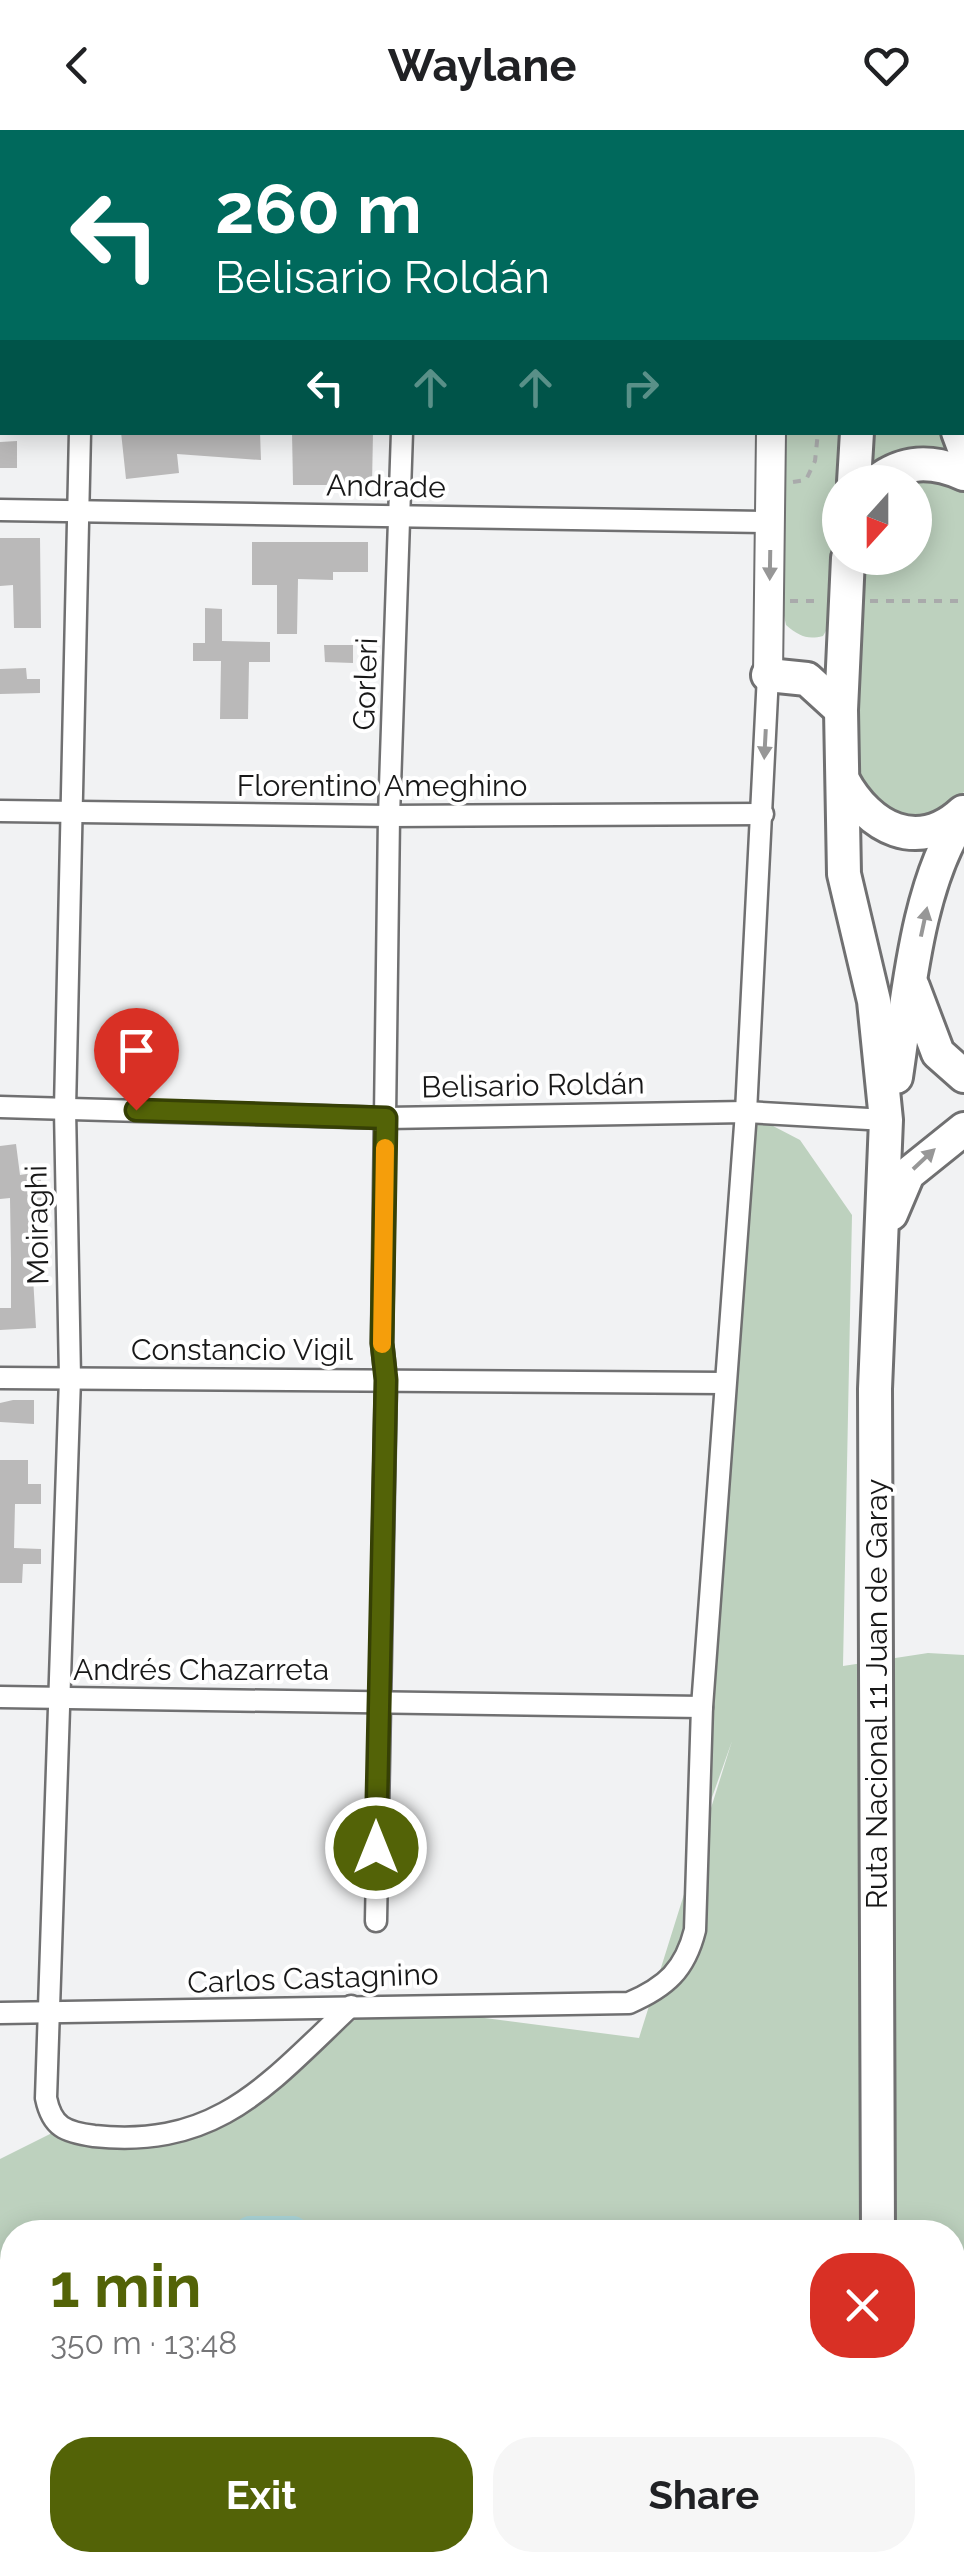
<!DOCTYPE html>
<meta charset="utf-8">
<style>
:root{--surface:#fff;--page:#f6f6f6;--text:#202124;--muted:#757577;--accent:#536307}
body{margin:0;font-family:Raleway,sans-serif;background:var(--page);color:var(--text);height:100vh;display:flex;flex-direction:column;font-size:38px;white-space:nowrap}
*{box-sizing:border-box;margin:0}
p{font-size:32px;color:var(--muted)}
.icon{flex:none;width:55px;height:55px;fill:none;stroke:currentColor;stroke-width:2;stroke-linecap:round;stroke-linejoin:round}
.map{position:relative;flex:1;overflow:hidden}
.details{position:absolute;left:0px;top:2090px;width:965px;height:352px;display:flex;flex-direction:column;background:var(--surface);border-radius:40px 40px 0 0;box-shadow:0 5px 25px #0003}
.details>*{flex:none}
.banner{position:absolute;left:0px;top:0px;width:965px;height:305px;box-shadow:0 5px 25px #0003;background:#00695c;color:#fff;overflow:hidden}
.needle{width:65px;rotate:201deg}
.fabs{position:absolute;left:822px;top:335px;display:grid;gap:20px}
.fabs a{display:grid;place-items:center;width:110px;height:110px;border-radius:50%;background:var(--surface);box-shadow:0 5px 25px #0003;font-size:50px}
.pin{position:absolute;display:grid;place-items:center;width:85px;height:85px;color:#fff;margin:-102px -42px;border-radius:50% 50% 50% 0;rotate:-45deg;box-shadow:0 0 10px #0007}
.pin .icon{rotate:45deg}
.me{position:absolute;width:110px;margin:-55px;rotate:0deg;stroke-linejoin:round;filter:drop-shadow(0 0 8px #0008)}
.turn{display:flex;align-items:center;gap:35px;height:210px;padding:0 50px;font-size:45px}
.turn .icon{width:130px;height:130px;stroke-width:2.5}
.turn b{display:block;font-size:70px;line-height:85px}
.lanes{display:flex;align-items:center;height:95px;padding:0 50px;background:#0003;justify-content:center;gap:50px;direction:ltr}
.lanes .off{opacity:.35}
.round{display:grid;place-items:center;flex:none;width:105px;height:105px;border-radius:40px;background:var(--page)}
.summary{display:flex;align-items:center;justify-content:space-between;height:170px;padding:0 50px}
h1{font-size:60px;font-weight:700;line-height:75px;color:var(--accent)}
.action{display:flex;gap:20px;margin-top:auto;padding:20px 50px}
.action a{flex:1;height:115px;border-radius:40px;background:var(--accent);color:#fff;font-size:40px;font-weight:700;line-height:115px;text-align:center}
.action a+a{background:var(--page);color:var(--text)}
header{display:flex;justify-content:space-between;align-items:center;height:130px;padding:0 50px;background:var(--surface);font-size:45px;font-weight:700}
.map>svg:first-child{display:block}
.green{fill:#bdd1be;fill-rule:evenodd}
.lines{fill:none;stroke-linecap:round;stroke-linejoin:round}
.river{stroke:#abd5d8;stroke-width:32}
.building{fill:#bab9b9}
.minor-casing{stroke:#707071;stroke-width:25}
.secondary-casing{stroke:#707071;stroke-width:32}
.primary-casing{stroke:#707071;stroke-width:38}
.trunk-casing{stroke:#707071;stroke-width:38}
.path{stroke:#a9aaab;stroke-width:4;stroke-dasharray:8 8;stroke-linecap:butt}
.minor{stroke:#fff;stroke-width:20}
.secondary{stroke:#fff;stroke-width:28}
.primary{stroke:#fff;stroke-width:32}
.trunk{stroke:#fff;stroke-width:32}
.oneway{fill:#979797}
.route-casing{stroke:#364005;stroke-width:25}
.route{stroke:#536307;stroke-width:18}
.slow{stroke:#f59e0b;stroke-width:18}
.labels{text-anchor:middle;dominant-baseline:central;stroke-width:8;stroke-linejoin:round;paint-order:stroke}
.street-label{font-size:30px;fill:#181818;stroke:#fff}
</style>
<header><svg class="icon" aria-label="back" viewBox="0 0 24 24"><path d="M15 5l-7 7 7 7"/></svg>Waylane<svg class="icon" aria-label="heart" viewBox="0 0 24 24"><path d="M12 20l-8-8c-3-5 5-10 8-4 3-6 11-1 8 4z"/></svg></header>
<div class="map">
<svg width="964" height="2441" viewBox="0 0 964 2441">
<rect width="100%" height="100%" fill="#f1f2f3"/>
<g class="green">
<path d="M794,0H964V343L840,352L836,484L823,506C807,510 799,506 786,495L779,462L784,303L962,302V2Z"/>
<path d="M941,346L964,359V662L940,685L891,689L855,649L859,428H915V352H900Z"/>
<path d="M746,982L800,1010L852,1085L843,1536L928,1523L964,1525V2441H0V2029L60,1999L128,2009L230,1983L376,1874L639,1908L732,1611L698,1707ZM12,2102H952V2430H12Z"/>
</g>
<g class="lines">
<g class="river">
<path d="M250,2102H293"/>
<path d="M70,2441L74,2430"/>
<path d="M166,2441L167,2430"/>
</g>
</g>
<g class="building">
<path d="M121,302H260L261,330L177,324L179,343L126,349Z"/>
<path d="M292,302H373L372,355H293Z"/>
<path d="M17,311V338H0V312Z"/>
<path d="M0,408H40L41,498H14L13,455L0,456Z"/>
<path d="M252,412H368V442H333V450L298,449L297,504H277V455H252Z"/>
<path d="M205,478L222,479V511L270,512V532H249L248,589H220L221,531H193V513H205Z"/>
<path d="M324,515H353V533L325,532Z"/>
<path d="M26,538L27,549H40V563L0,564V539Z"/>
<path d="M16,1014L20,1045L40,1042L44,1077L29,1079L36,1198L0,1200V1178H11V1129L10,1068L0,1069V1016Z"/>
<path d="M13,1270H34V1294L0,1292V1273Z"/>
<path d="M0,1330H28V1354H41V1374H15L14,1418L41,1419V1434H23L22,1453H0Z"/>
</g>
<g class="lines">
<defs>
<g id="minor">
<path d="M81,2V0"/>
<path d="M404,2V0"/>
<path d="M0,86H2"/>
<path d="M80,302L65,979L70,1248L46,1968C52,1997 65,2002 94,2006C218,2019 268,1954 351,1876"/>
<path d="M0,380L771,392"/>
<path d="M0,681L389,686L763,684"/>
<path d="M0,977L386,988L746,982L886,990"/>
<path d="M0,1248L724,1253"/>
<path d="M0,1567L702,1577"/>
<path d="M376,1791L386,1250L382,1213L389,686L402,302"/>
<path d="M0,1883L629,1873C666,1857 685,1840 695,1800L702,1577L746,982L768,545"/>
</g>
<g id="secondary">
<path d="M778,2V0"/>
<path d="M768,545L771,302"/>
</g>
<g id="primary">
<path d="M939,2V0"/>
<path d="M958,302L964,318"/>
<path d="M854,352L857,302"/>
</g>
<g id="trunk">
<path d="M876,352C904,330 932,330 964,344"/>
<path d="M848,428L841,580L844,744L874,871L886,990L875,1259L878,2102"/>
<path d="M768,545L807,549L841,580"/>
<path d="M843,650C869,698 918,724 963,682"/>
<path d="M913,857L938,923L964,946"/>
<path d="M896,947C908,868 917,751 964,685"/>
<path d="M891,1084L908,1044L964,999"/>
<path d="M880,2430V2441"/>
</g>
</defs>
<use href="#minor" class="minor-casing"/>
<use href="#secondary" class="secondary-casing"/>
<use href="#primary" class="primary-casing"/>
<use href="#trunk" class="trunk-casing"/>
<g class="path">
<path d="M884,2V0"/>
<path d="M793,352L806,350L815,331L818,302"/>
<path d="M790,471H820"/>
<path d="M870,471H964"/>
</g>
<use href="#minor" class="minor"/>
<use href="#secondary" class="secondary"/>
<use href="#primary" class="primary"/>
<use href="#trunk" class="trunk"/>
</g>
<defs><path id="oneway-solid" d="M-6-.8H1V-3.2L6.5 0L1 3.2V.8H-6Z" transform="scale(2.5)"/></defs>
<g class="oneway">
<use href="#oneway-solid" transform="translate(770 435) rotate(91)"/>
<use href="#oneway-solid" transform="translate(765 614) rotate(93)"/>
<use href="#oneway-solid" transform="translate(924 792) rotate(-78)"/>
<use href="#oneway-solid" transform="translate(924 1029) rotate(-43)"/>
</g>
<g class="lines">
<defs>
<path id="route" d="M136,980L386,988L382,1213L386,1250L376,1718"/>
</defs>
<use href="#route" class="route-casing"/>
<use href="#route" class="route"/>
<path class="slow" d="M382,1214L385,1018"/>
</g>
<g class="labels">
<g class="street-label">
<text transform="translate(386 356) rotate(1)">Andrade</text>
<text transform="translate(365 554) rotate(-88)">Gorleri</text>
<text x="382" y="655">Florentino Ameghino</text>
<text transform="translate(533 955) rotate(-1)">Belisario Roldán</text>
<text transform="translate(37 1095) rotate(-91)">Moiraghi</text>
<text x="242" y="1219">Constancio Vigil</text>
<text x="201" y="1539">Andrés Chazarreta</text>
<text transform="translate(876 1564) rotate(-90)">Ruta Nacional 11 Juan de Garay</text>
<text transform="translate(313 1848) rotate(-2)">Carlos Castagnino</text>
</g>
</g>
</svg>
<div class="fabs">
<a><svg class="needle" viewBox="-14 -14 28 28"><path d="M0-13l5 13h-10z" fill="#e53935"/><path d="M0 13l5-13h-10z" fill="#757577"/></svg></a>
</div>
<div class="pin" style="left:136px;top:980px;background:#d93025"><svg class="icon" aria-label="arrive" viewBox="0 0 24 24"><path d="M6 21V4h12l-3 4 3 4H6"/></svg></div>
<svg class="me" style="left:376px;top:1718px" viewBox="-20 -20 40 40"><circle r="17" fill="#536307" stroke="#fff" stroke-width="3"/><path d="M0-11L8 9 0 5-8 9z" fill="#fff"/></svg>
<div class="banner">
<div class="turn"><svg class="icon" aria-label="left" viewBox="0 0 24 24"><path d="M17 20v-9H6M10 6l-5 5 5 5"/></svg><div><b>260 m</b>Belisario Roldán</div></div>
<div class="lanes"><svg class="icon" aria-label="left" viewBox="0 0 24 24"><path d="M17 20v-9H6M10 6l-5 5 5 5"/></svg><svg class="icon off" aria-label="ahead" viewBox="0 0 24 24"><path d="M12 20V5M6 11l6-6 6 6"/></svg><svg class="icon off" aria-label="ahead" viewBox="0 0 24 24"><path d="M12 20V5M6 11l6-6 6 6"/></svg><svg class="icon off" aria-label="right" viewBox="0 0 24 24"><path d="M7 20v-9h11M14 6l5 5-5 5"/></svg></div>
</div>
<section class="details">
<div class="summary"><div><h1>1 min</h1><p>350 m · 13:48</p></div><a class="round" style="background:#d93025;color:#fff"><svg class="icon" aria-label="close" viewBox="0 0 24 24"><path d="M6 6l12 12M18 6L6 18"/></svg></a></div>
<div class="action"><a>Exit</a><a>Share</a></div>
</section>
</div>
